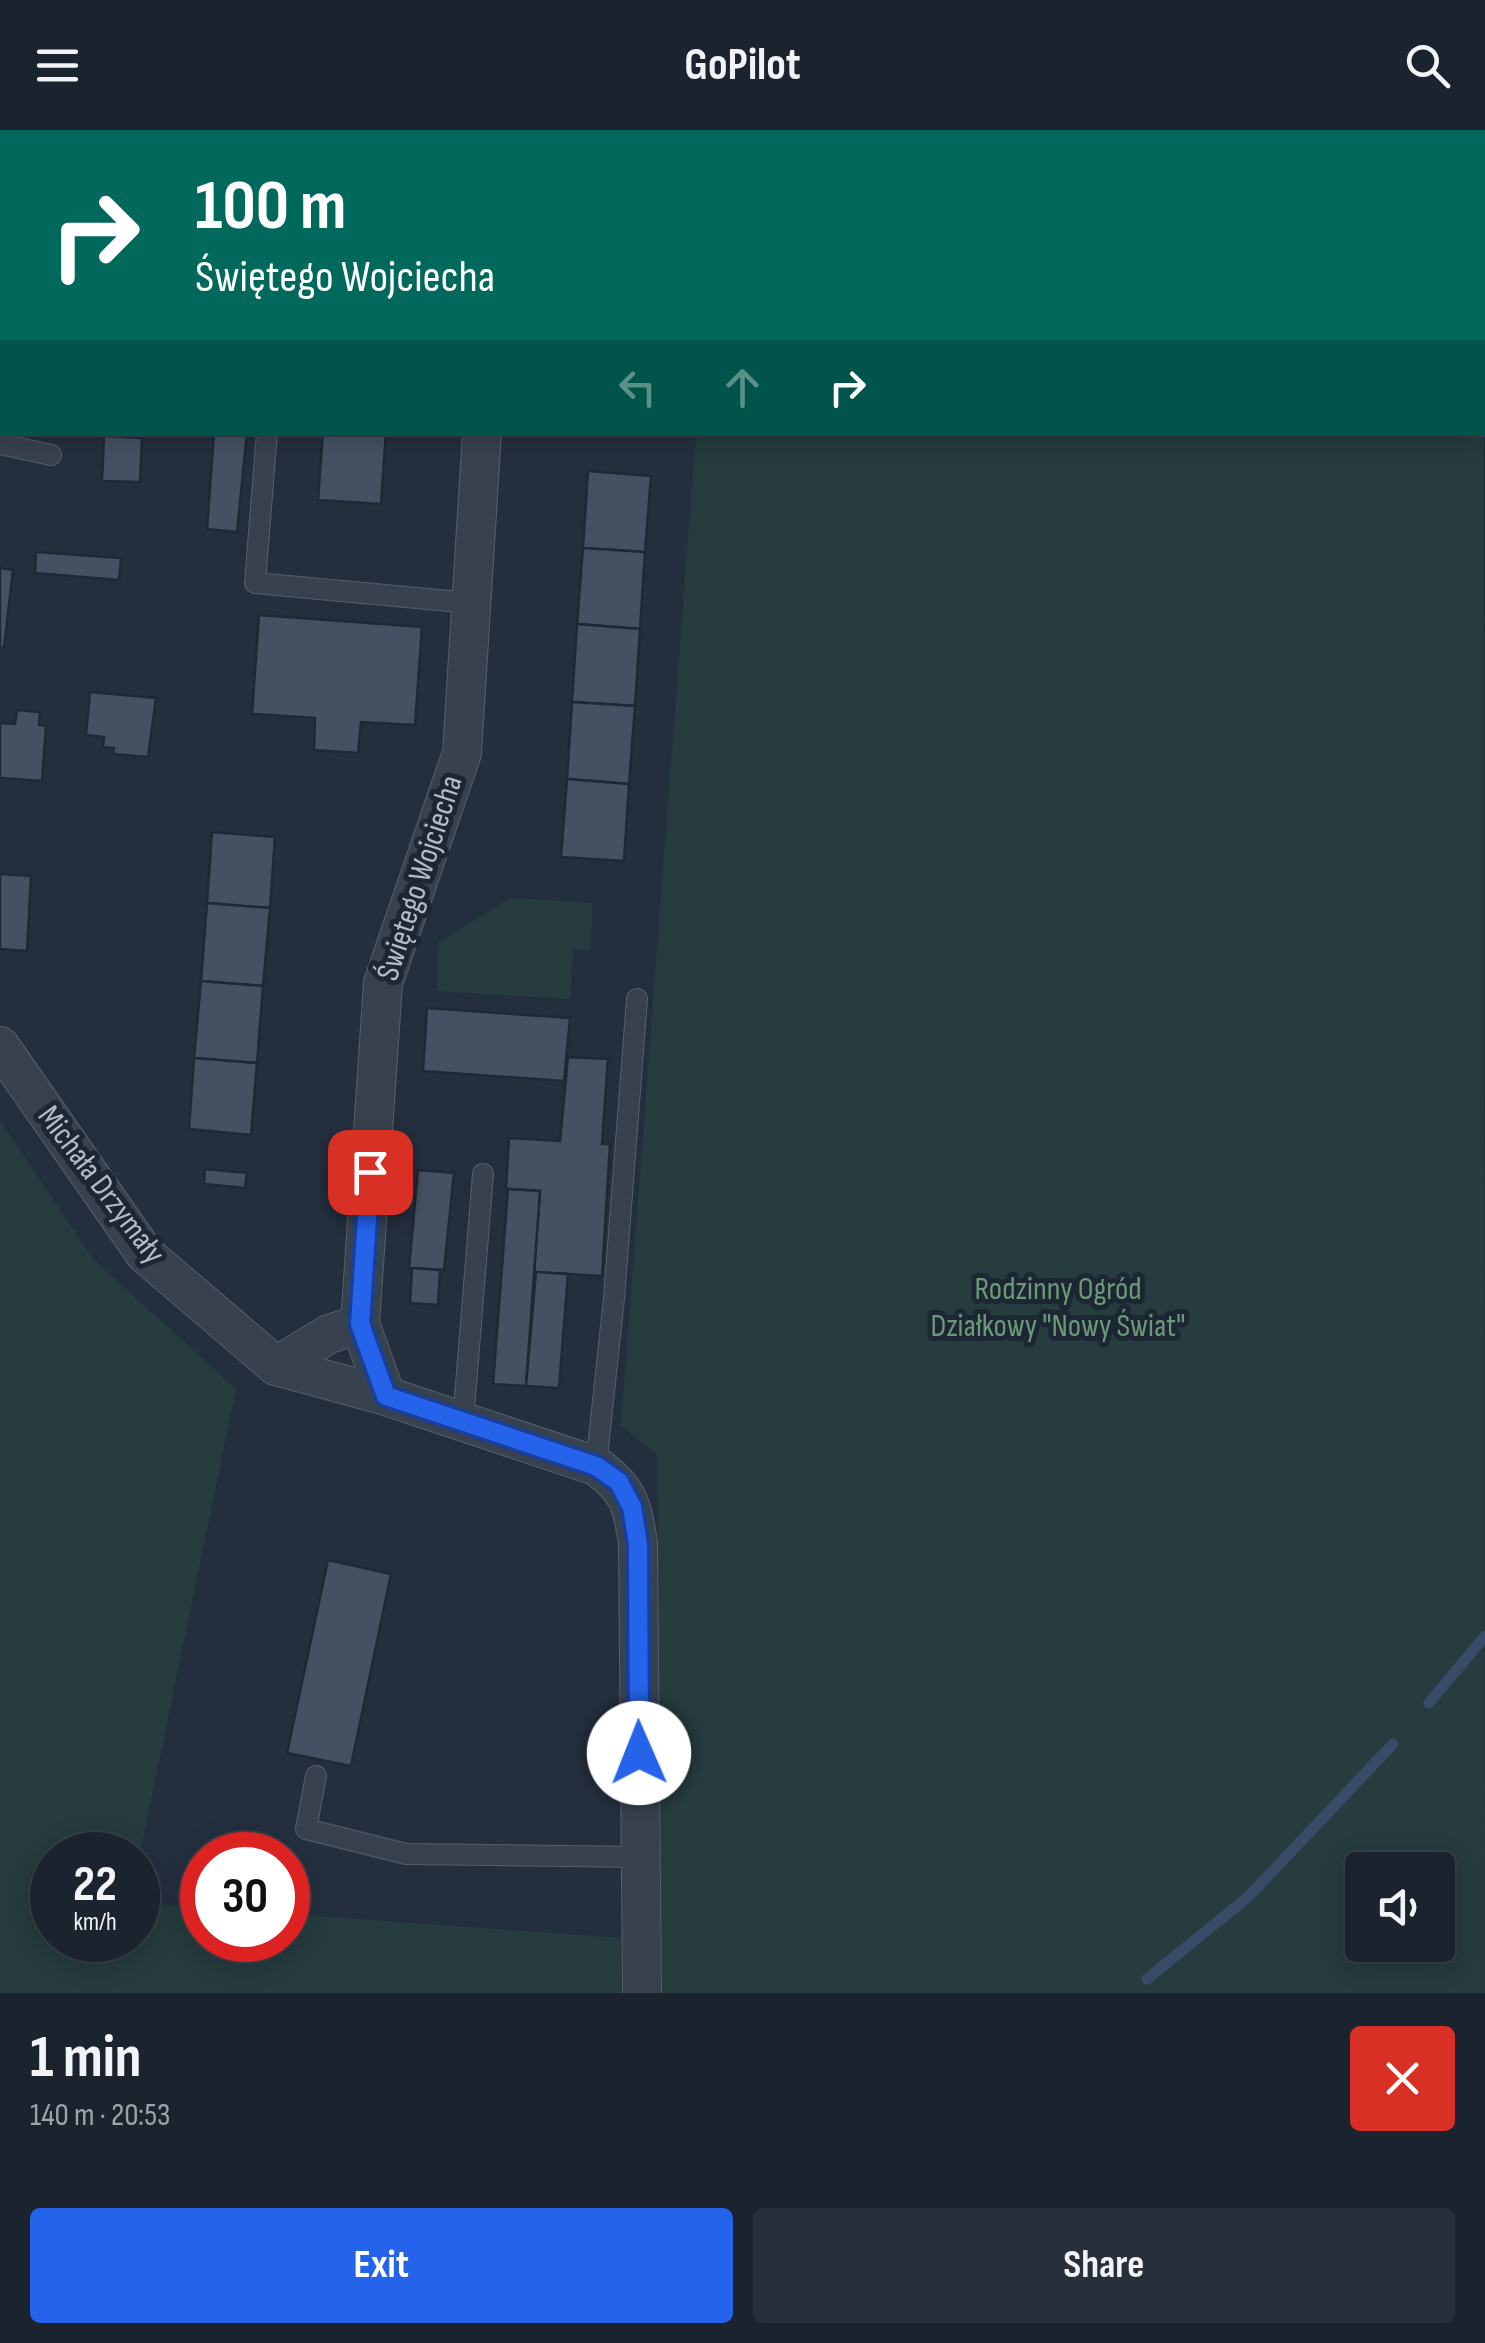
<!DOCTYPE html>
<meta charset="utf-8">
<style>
:root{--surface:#1b232e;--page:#282f3a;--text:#f1f3f6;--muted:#a0a4aa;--line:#39404a;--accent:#2563eb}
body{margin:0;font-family:"Sofia Sans Condensed",sans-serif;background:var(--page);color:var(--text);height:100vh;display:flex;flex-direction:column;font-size:38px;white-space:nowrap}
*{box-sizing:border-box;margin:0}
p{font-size:32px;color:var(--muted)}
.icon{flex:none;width:55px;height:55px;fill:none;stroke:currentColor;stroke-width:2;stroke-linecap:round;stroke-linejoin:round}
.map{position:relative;height:1863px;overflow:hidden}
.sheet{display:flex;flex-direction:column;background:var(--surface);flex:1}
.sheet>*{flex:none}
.top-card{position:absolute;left:0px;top:0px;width:1485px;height:305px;box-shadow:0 5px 25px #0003,0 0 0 2px var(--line);background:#00695c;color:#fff;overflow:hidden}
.tools{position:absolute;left:1345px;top:1722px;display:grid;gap:20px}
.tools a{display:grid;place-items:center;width:110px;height:110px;border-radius:10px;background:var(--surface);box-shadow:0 5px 25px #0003,0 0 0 2px var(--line);font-size:50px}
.speed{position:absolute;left:30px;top:1702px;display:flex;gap:20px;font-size:50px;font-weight:700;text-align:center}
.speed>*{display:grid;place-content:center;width:130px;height:130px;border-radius:50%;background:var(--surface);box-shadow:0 5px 25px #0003,0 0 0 2px var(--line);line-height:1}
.speed small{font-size:25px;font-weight:400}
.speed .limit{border:15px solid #d22;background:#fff;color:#111}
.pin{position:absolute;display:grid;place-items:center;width:85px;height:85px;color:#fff;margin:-42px;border-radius:20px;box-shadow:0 5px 15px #0006}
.me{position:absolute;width:110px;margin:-55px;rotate:359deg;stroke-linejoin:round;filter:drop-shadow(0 0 8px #0008)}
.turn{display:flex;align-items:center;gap:35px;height:210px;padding:0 30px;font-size:45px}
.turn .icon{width:130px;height:130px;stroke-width:2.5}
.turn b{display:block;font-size:70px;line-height:85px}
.lanes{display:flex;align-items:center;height:95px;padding:0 30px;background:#0003;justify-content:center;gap:50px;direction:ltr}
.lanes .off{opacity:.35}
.round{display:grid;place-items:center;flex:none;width:105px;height:105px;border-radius:10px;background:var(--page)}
.summary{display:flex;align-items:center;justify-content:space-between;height:170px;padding:0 30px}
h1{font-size:60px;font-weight:700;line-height:75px}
.cta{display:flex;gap:20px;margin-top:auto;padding:20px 30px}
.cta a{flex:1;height:115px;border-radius:10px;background:var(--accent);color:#fff;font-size:40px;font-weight:700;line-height:115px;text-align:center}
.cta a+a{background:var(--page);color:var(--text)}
header{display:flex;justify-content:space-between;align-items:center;height:130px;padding:0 30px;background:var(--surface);font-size:45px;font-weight:700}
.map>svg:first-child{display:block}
.green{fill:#263c3f;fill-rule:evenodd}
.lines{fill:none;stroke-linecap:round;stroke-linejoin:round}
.stream{stroke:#394c67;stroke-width:11}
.building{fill:#455162;stroke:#1f2835;stroke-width:2.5}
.lane-casing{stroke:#565f6c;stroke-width:22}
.street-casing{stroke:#565f6c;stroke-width:40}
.lane{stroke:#38414e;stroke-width:20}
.street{stroke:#38414e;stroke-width:38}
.route-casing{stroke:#184099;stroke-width:25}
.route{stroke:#2563eb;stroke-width:18}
.labels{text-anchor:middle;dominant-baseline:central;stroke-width:10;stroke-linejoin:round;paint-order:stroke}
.street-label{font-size:32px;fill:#b4bcc9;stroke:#1d2633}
.park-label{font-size:32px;fill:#6b9a76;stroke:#1d2633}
</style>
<header><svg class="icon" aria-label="menu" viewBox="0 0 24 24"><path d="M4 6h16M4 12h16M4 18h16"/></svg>GoPilot<svg class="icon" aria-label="search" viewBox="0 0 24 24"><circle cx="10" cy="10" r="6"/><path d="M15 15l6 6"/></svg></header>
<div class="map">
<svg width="1485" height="1863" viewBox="0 0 1485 1863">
<rect width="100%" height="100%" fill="#242f3e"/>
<g class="green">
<path d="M1483,67L1485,1863H662L657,1325L621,1295L696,303L1482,302ZM1362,1740H1438V1815H1362Z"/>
<path d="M511,768L593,773L590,820H573L570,869L437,861L439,812Z"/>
<path d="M0,991L94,1130L236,1259L138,1733V1725H52V1810H138V1773L202,1778V1810H288V1784L621,1808V1863H0Z"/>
</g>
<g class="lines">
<g class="stream">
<path d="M1429,1573L1485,1506"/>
<path d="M1147,1849L1248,1767L1393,1614"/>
</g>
</g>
<g class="building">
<path d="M214,302H247L237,402L207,399Z"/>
<path d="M323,302H386L381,374L318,370Z"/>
<path d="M104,306L142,308L140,352L102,351Z"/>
<path d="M588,341L651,346L645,422L583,418Z"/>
<path d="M583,418L645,422L640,499L577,494Z"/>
<path d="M36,422L121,428L119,450L35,443Z"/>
<path d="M0,438L13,440L4,518H0Z"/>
<path d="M259,485L422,497L415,595L361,592L358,623L314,620L315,588L252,584Z"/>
<path d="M577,494L640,499L635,576L572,572Z"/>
<path d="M90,562L156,568L148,627L113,624L114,618L103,617L104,607L86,605Z"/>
<path d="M572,572L635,576L629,654L567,649Z"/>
<path d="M17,580L40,582L39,595L46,596L42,651L0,648V593L15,594Z"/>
<path d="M567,649L629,654L624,731L561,727Z"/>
<path d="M212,702L275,707L270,778L207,773Z"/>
<path d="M0,744L31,746L27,821L0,819Z"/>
<path d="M207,773L270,778L263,856L201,851Z"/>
<path d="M201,851L263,856L257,933L194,928Z"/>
<path d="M427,878L570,888L564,951L423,941Z"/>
<path d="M568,927L608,929L602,1014H610L602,1146L534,1142L540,1061L506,1059L509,1008L560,1011Z"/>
<path d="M194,928L257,933L251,1005L189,999Z"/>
<path d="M205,1039L247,1043L245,1058L204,1054Z"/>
<path d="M418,1040L454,1043L444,1140L409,1138Z"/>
<path d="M508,1059L540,1061L526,1256L493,1254Z"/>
<path d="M412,1138L440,1140L438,1175L410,1173Z"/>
<path d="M536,1142L568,1144L559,1258L526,1256Z"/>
<path d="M328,1430L391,1444L351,1636L287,1623Z"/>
</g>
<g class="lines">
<defs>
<g id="lane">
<path d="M291,2V0"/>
<path d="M0,291H2"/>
<path d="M267,302L255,453L471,473"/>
<path d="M0,314L51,325"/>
<path d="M463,1292L483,1044"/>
<path d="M596,1336L614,1168L637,869"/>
<path d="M316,1646L306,1699L406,1724L640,1727"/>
</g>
<g id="street">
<path d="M501,2V0"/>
<path d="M0,916L145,1124L276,1236L386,1266L596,1336C629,1360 632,1374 638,1413L642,1863"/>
<path d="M276,1236L329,1204L360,1194"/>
<path d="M386,1266L360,1194L383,853L462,623L482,302"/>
</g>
</defs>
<use href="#lane" class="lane-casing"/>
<use href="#street" class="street-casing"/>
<use href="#lane" class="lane"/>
<use href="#street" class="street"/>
</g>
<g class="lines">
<defs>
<path id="route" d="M370,1042L360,1194L386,1266L596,1336L619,1352L632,1377L638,1414L639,1623"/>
</defs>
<use href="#route" class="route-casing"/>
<use href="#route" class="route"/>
</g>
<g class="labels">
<g class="street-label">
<text transform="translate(420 748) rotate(-72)">Świętego Wojciecha</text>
<text transform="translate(101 1055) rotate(53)">Michała Drzymały</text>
</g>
<g class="park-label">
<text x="1058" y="1159">Rodzinny Ogród<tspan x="1058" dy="37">Działkowy "Nowy Świat"</tspan></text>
</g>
</g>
</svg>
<div class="tools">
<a><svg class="icon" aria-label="sound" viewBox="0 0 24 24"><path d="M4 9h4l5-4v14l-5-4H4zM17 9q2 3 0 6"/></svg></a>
</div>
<div class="speed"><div>22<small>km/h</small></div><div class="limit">30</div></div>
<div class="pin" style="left:370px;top:1042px;background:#d93025"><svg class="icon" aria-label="arrive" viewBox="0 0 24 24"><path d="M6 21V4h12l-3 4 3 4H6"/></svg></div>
<svg class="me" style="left:639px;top:1623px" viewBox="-20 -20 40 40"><circle r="19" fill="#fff"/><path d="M0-13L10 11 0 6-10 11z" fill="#2563eb"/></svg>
<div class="top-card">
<div class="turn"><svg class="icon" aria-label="right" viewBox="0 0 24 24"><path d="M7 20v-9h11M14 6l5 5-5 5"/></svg><div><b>100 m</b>Świętego Wojciecha</div></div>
<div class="lanes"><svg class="icon off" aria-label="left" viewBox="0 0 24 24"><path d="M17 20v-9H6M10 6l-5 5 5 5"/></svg><svg class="icon off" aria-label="ahead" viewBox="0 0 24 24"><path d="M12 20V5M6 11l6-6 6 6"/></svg><svg class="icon" aria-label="right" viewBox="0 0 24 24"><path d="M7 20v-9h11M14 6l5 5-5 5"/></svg></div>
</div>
</div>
<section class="sheet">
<div class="summary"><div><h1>1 min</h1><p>140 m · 20:53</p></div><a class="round" style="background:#d93025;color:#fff"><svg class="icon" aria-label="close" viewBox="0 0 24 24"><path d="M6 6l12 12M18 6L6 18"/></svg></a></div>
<div class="cta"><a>Exit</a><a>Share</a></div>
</section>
